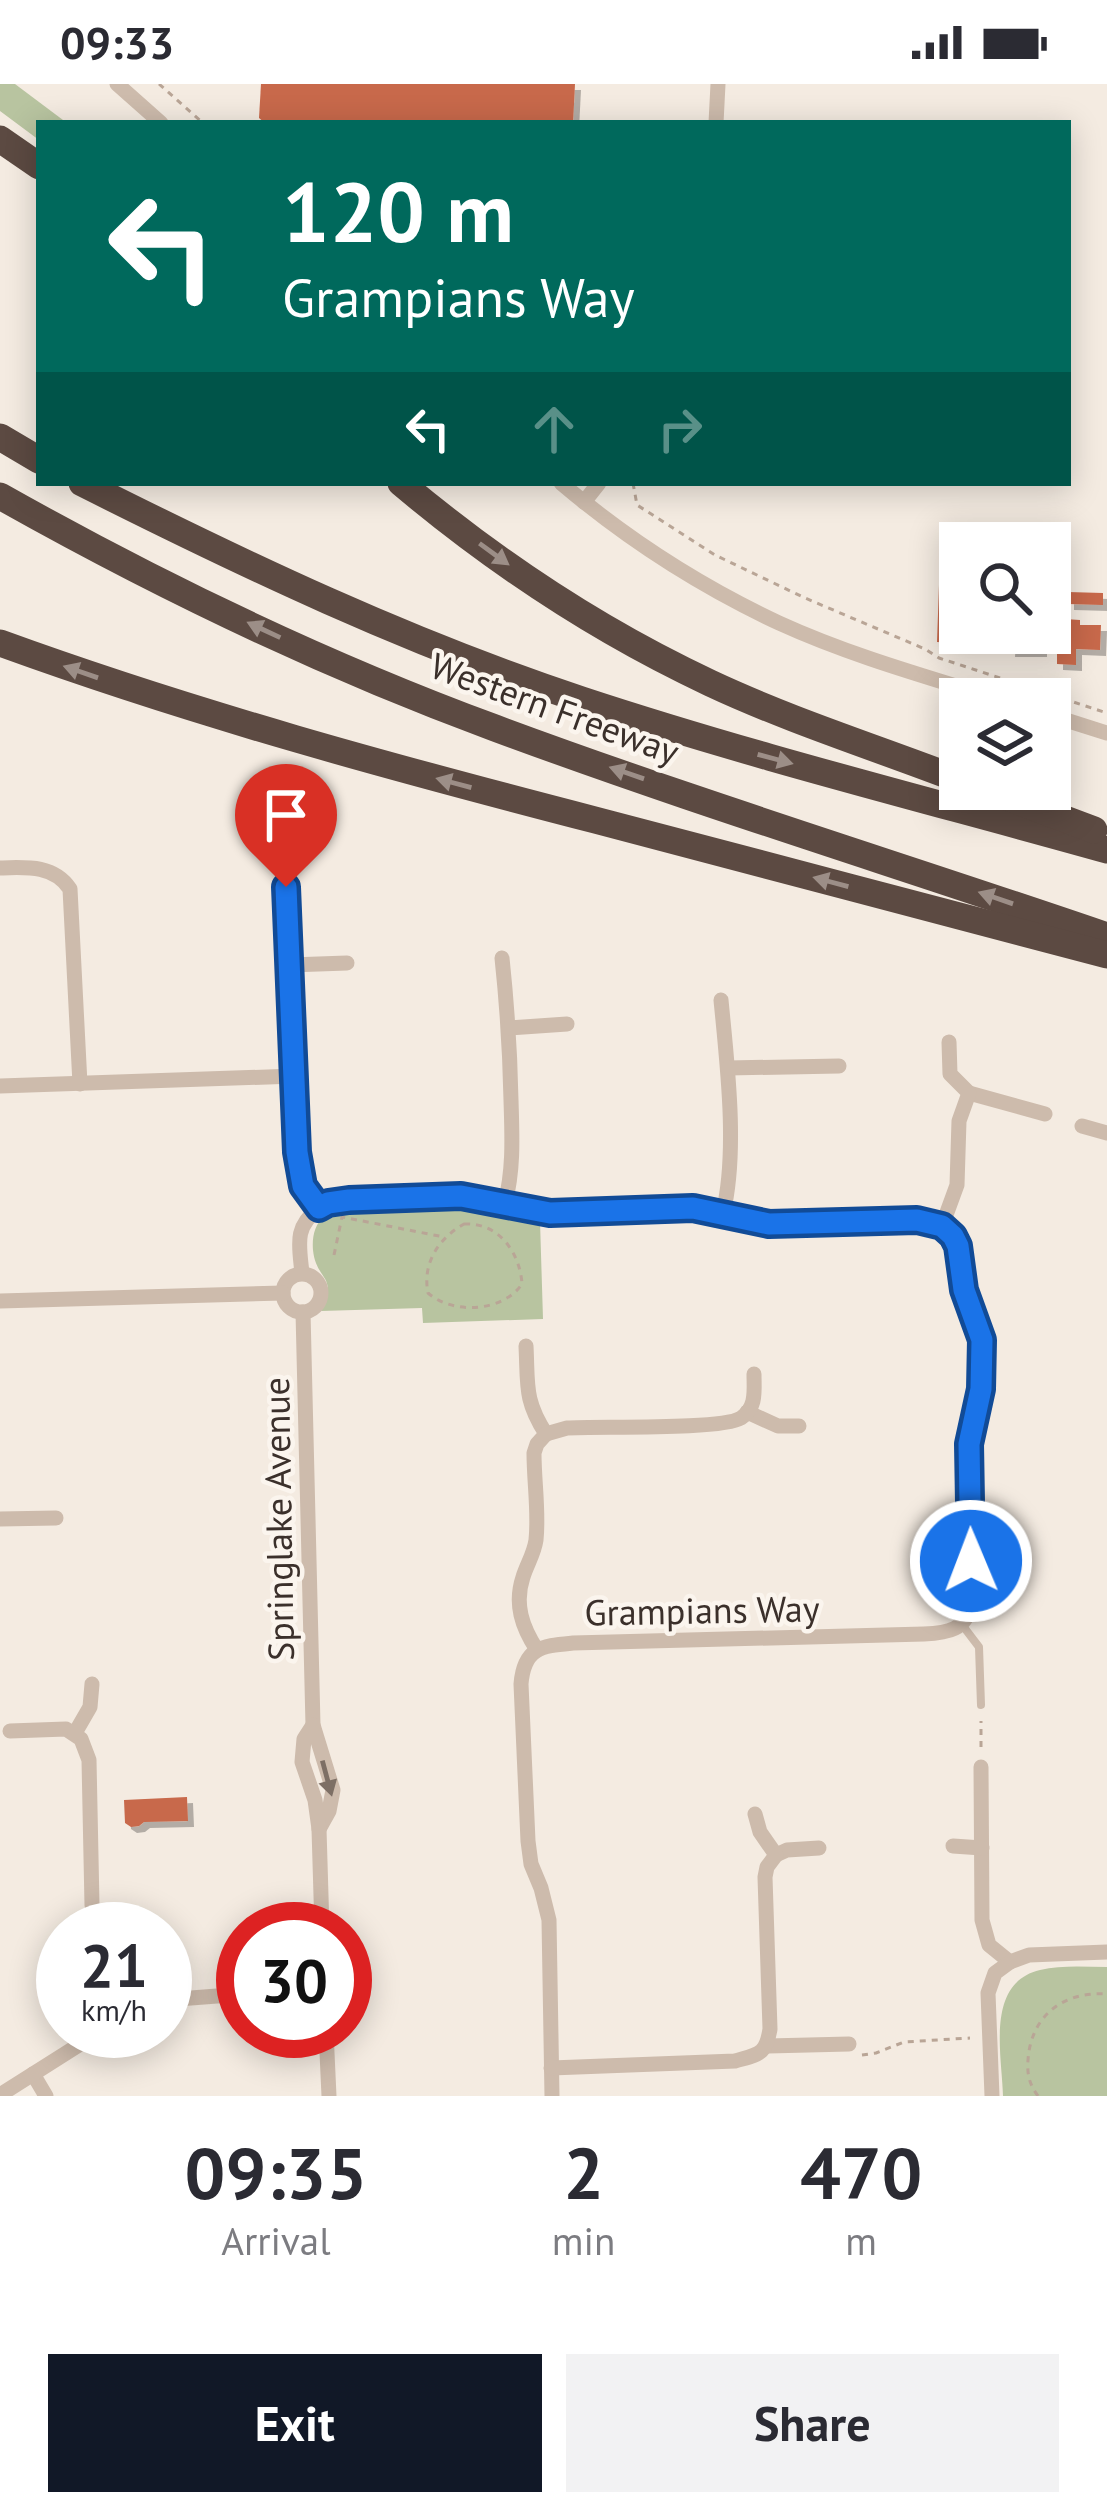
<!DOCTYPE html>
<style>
:root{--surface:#fff;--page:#f2f2f3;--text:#2b2b33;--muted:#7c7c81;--accent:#111827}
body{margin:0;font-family:"PT Sans",sans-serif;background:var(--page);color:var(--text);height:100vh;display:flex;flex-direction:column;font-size:45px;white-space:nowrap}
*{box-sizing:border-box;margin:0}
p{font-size:39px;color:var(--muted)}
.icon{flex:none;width:66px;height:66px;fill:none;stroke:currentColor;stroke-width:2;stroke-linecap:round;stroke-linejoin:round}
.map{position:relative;height:2012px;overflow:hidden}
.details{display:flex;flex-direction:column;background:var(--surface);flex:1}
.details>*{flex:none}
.hud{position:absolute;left:36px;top:36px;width:1035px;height:366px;border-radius:0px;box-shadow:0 6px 30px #0003;background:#00695c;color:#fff;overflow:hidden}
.fabs{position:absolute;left:939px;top:438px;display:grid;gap:24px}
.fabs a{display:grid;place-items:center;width:132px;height:132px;border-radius:0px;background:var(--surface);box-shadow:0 6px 30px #0003;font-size:60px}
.speed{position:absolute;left:36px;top:1818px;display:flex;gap:24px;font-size:60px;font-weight:700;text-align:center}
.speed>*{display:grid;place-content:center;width:156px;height:156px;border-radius:50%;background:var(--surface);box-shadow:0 6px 30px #0003;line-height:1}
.speed small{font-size:30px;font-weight:400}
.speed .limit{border:18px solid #d22;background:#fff;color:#111}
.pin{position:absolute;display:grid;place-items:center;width:102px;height:102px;color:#fff;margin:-123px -51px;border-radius:50% 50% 50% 0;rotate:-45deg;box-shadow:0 0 12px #0007}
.pin .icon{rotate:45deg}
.me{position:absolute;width:132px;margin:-66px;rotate:359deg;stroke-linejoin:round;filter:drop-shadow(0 0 9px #0008)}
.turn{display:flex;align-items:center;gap:42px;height:252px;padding:0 48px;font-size:54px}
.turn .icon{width:156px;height:156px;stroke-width:2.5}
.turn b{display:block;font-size:84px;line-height:102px}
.lanes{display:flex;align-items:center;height:114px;padding:0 48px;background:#0003;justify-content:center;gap:60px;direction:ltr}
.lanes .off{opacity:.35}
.eta{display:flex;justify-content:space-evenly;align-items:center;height:204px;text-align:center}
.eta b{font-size:72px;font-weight:700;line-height:84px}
.action{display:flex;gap:24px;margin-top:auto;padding:24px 48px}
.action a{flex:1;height:138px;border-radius:0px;background:var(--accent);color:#fff;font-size:48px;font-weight:700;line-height:138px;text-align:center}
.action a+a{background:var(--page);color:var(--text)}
.status{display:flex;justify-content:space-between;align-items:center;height:84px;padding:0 60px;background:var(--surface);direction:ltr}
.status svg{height:33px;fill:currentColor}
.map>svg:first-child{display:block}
.green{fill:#b8c4a0}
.building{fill:#c8694b;filter:url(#shadow)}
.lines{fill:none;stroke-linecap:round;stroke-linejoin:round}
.path{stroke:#b9a596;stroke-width:3;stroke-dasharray:6 6;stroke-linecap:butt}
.lane{stroke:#cdbbac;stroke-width:8}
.street{stroke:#cdbbac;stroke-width:15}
.highway{stroke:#5c4a42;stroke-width:27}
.oneway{fill:#9c8e87}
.oneway2{fill:#7d6f65}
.route-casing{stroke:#114b97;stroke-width:30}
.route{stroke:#1a73e8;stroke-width:21}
.labels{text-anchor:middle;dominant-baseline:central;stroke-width:9;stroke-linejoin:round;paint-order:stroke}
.street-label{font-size:36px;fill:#3b302b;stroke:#fbf5ee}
</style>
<div class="status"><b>09:33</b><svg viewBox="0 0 49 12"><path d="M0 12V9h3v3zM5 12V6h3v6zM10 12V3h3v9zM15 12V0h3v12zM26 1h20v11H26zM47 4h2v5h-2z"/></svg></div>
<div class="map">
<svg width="1107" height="2012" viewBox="0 0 1107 2012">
<defs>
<filter id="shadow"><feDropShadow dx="6" dy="6" stdDeviation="0" flood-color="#0004"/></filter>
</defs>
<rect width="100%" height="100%" fill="#f4ebe1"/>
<g class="green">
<path d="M0,0H15L67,39H39V56L0,27Z"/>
<path d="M477,1121L503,1126L540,1137L543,1235L423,1239L422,1224L321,1227C339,1191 316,1197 313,1166C312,1154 314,1140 325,1132C343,1118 449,1122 477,1121Z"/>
<path d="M1107,1883V2012H1003C1002,1971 985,1899 1040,1886C1061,1881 1085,1883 1107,1883Z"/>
</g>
<g class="building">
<path d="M261,0H575L573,39H265L259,34Z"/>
<path d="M948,469H960V549H975V561L937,558L939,501L947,503Z"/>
<path d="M1068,508L1103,509V521L1068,520Z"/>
<path d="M1065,535L1080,536V541H1101L1100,566L1076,565V581L1057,580V564H1044L1045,549H1050V540L1065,541Z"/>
<path d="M1010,549H1041V567H1009Z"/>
<path d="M187,1713L188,1737L144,1738L139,1742L131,1743L125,1739L124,1716Z"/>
</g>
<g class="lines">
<g class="path">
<path d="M159,0L203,39"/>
<path d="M633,399L637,421L715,471L805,514L925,565L939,574L1107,629"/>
<path d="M464,1140C498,1138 520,1168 522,1200C503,1228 453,1231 428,1209C422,1179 439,1154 464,1140Z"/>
<path d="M334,1171L342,1133L444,1153"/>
<path d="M981,1663V1637"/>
<path d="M862,1971L876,1969L904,1958L970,1954"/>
<path d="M1038,2012C1029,2000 1027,1990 1028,1976C1031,1931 1064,1907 1107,1910"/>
</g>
<path class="lane" d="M963,1542L979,1563L981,1621"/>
<g class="street">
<path d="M117,0L161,39"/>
<path d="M716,39L718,0"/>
<path d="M561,399C627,455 700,502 779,539C849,571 924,592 998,615"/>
<path d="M584,418L599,399"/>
<path d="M1050,631L1107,649"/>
<path d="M0,784C27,783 54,781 70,805L80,1000"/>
<path d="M286,803L297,1068L303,1102L319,1124C294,1143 299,1160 302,1189"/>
<path d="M502,874C507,921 510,968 511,1016C512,1051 514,1084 505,1119"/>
<path d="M290,881L347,879"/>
<path d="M721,916C727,979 738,1067 723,1129"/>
<path d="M509,944L567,940"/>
<path d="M728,984L839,982"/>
<path d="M0,1002L295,992"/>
<path d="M969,1009L1045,1030"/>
<path d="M1082,1042L1107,1049"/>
<path d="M319,1124L328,1119L349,1116L461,1112L550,1129L706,1125L769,1140L917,1135C966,1144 955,1165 963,1202C967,1220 979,1236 982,1254C987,1295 970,1326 969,1364C968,1416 972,1468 971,1520C966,1546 948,1549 924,1550L573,1559C542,1562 524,1563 521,1600L528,1757L531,1780L541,1804L549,1836L552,2012"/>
<path d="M942,1142L957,1101L959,1037L969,1009L950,990L949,958"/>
<circle cx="302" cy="1209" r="19"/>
<path d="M0,1217L283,1209"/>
<path d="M303,1228L313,1641L333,1706L329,1727L319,1745"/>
<path d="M526,1262C528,1301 524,1316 546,1350L537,1360L534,1369C534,1398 539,1428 536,1456C534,1470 527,1480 523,1493C514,1520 522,1543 537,1566"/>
<path d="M747,1328L778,1342H799"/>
<path d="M546,1350L567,1344C598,1342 722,1346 741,1334C757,1324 754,1306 754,1290"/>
<path d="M0,1435L56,1434"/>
<path d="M313,1641L304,1655L302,1678L315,1716L319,1745L322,1845"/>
<path d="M10,1647L66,1645L81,1655L89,1676L92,1821L98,1845"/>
<path d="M75,1649L90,1623L92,1600"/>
<path d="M981,1683L982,1836L989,1861L1010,1878"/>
<path d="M953,1762L982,1764"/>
<path d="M776,1771L787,1766L819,1764"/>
<path d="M165,1916L243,1910"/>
<path d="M326,1947L329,2012"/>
<path d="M768,1962L849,1960"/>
<path d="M551,1984L735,1977C759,1970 766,1971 770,1945L765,1793L767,1783L776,1771L760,1748L755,1730"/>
<path d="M33,1990L46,2012"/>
<path d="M0,2011L101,1947"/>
<path d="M992,2012L988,1909L995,1889L1010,1878L1029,1871L1107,1868"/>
</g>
<g class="highway">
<path d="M0,55L39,82"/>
<path d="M0,353L39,376"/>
<path d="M82,399C245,481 409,559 582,616C755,673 932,717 1107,766"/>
<path d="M401,399C495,478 599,547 710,599C791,637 877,664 960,696"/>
<path d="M0,412C158,501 324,581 495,644C697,719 903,782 1107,852"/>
<path d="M0,559C195,630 394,684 595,736C766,781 936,826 1107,871"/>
<path d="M985,705L1094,746"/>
</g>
</g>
<defs><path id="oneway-solid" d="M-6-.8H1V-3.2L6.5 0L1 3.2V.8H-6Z" transform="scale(3)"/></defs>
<g class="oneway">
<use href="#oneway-solid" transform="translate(494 470) rotate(36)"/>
<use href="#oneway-solid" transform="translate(264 546) rotate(-155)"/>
<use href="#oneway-solid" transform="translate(81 588) rotate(-161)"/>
<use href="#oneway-solid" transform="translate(775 675) rotate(15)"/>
<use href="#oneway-solid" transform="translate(627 689) rotate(-161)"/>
<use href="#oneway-solid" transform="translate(454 699) rotate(-165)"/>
<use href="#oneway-solid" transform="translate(831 798) rotate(-165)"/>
<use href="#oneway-solid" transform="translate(996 814) rotate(-161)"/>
</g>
<use class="oneway2" href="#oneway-solid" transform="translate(327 1694) rotate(75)"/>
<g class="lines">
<defs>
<path id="route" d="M286,803L297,1068L303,1102L319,1124L328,1119L349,1116L461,1112L550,1129L693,1124L769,1140L917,1136L942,1142L953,1152L958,1162L964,1206L982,1256L981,1305L969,1360L971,1477"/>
</defs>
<use href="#route" class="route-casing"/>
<use href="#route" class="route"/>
</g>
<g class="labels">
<g class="street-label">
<text transform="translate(555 624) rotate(20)">Western Freeway</text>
<text transform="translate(278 1435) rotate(-91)">Springlake Avenue</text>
<text transform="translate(702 1526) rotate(-1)">Grampians Way</text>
</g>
</g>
</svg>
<div class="fabs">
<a><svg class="icon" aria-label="search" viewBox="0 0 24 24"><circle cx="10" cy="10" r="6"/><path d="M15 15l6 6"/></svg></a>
<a><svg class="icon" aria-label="layers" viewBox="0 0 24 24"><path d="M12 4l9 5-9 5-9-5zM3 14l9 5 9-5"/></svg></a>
</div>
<div class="speed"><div>21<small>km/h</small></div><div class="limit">30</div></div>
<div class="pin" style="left:286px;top:803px;background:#d93025"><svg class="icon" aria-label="arrive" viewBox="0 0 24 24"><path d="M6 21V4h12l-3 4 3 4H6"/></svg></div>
<svg class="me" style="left:971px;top:1477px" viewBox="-20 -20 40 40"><circle r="17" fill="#1a73e8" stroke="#fff" stroke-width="3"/><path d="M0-11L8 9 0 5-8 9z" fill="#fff"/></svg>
<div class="hud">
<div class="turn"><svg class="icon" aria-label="left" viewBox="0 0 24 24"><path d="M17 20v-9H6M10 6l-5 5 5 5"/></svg><div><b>120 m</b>Grampians Way</div></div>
<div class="lanes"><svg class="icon" aria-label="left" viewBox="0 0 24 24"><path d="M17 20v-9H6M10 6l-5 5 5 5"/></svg><svg class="icon off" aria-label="ahead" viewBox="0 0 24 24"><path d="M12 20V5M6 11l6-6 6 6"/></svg><svg class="icon off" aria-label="right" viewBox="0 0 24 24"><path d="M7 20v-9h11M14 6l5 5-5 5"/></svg></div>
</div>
</div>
<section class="details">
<div class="eta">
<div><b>09:35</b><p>Arrival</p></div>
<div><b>2</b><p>min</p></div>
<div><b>470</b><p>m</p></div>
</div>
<div class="action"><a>Exit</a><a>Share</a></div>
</section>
